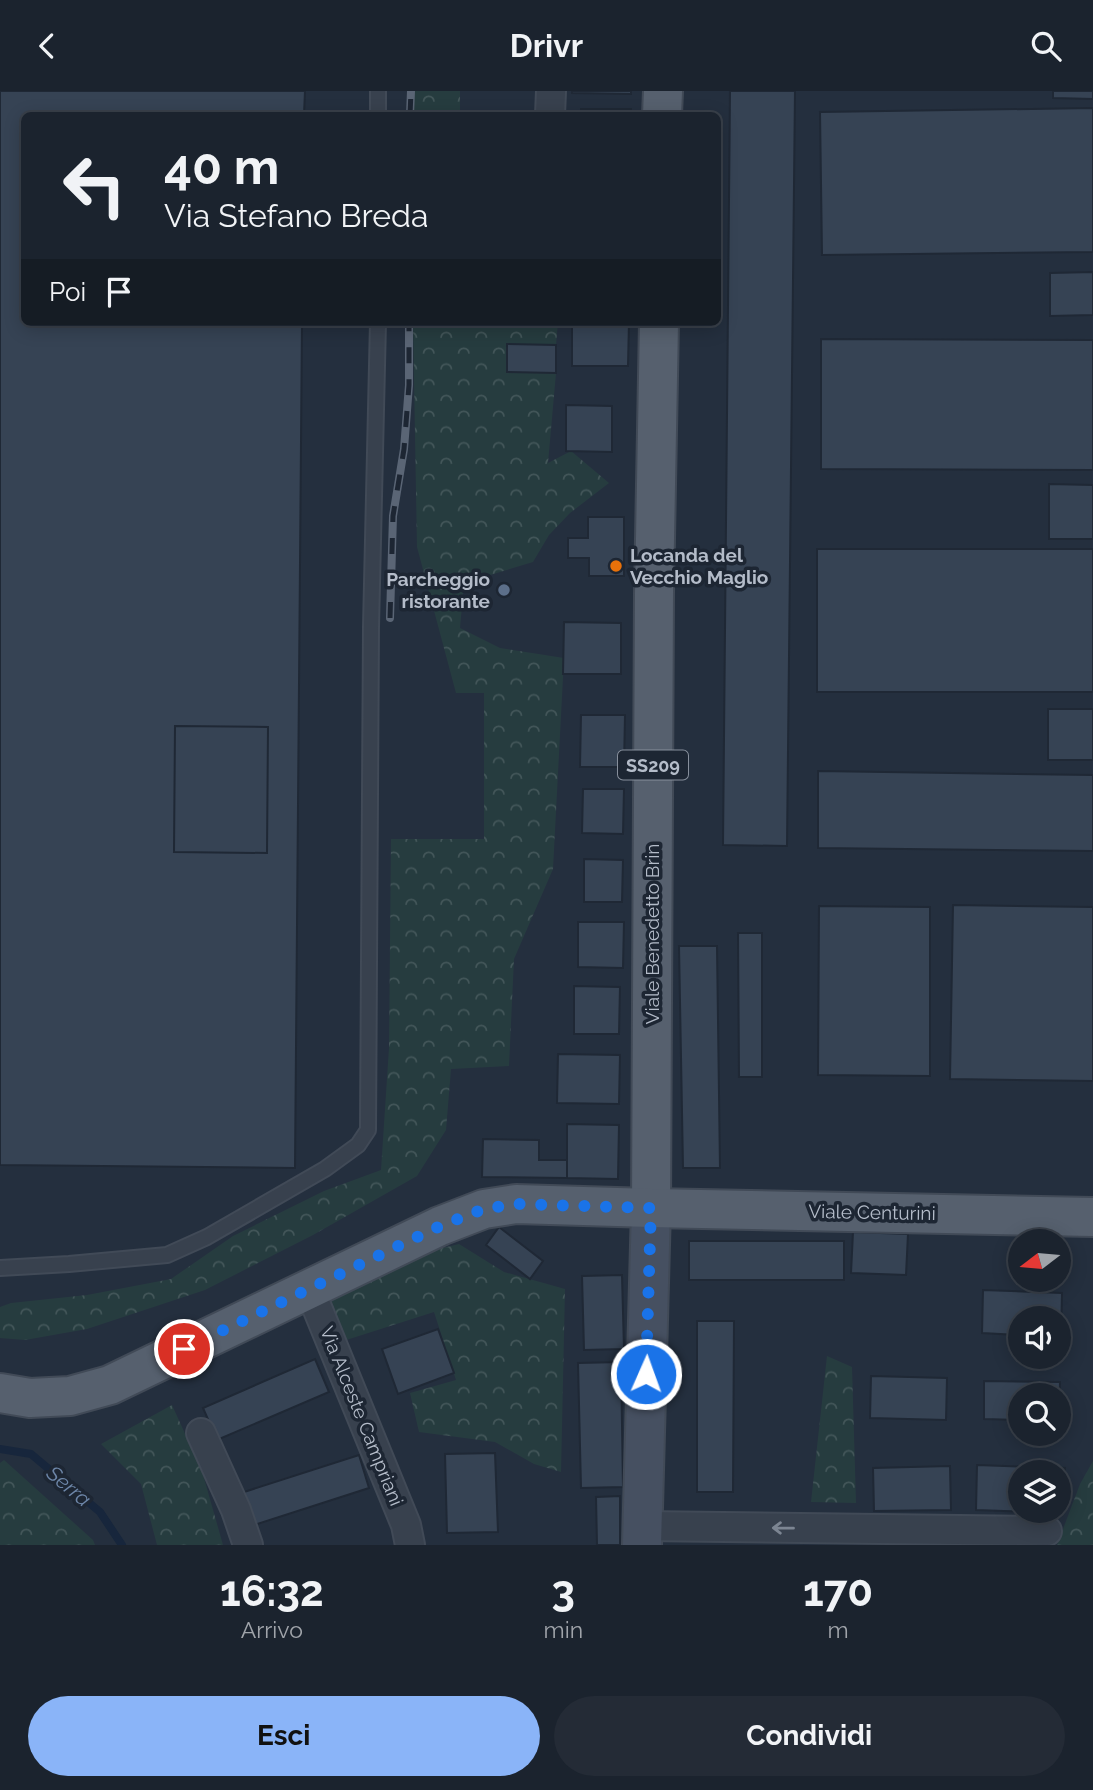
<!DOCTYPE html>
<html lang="it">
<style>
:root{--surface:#1b232e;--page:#242b36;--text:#f1f3f6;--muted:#a0a4aa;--line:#39404a;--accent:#8ab4f8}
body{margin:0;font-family:Raleway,sans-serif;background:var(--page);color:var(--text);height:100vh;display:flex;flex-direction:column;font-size:26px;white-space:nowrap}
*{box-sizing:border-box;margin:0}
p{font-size:23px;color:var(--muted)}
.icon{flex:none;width:38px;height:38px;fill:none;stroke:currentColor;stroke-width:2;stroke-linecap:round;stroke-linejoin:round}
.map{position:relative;height:1454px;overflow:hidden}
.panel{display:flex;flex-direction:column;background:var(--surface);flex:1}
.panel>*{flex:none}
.top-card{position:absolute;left:21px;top:21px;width:700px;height:214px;border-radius:10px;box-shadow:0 4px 18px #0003,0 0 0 2px var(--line);background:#1b232e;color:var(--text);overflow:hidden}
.needle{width:46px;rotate:254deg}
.buttons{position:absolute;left:1008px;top:1138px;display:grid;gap:14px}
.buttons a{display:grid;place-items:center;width:63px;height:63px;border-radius:50%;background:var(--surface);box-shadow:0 4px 18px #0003,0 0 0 2px var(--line);font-size:35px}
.pin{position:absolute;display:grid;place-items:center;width:60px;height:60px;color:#fff;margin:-30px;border:4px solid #fff;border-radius:50%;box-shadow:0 2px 7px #0007}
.me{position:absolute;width:77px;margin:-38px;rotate:2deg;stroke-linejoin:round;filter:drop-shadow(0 0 5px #0008)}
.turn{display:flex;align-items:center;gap:24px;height:147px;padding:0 28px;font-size:32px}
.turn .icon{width:91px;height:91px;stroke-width:2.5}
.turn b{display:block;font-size:49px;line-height:60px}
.then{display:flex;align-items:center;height:66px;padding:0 28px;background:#0003;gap:14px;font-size:26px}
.eta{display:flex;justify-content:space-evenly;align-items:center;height:119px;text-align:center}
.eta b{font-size:42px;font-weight:700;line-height:49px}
.action{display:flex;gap:14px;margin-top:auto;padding:14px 28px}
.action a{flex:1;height:80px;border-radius:42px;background:var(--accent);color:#111;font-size:28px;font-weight:700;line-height:80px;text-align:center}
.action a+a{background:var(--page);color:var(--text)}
header{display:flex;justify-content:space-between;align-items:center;height:91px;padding:0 28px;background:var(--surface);font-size:32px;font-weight:700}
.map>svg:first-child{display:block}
.forest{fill:url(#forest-crowns)}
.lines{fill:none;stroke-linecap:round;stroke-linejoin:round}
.stream{stroke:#17263c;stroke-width:8}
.building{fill:#364354;stroke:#1f2835;stroke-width:2;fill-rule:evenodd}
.lane-casing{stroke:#414a57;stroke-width:18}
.street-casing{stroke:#414a57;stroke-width:32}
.secondary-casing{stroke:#414a57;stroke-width:42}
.primary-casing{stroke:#414a57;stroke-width:42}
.lane{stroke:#38414e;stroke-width:14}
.street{stroke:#38414e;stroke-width:28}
.secondary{stroke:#465061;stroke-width:38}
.primary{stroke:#56606e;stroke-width:38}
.rail-casing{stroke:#5a6575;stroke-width:8}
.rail{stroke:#1d2633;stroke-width:5;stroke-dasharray:16;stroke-linecap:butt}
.oneway{stroke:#7c8592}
.route{stroke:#1a73e8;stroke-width:12;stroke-dasharray:0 21.6}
.food-dot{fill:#e8710a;stroke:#1d2633;stroke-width:2.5}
.service-dot{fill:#5c6f8a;stroke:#1d2633;stroke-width:2.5}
.labels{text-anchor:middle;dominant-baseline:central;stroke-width:7;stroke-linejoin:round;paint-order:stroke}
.shield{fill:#1d2633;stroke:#878f9c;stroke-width:2}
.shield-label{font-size:18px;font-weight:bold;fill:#b4bcc9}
.poi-label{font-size:19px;font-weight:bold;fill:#b4bcc9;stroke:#1d2633;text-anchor:start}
.street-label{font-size:19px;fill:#b4bcc9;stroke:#1d2633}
.water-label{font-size:21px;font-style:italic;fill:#6d86a8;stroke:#1d2633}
</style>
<header><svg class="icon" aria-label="back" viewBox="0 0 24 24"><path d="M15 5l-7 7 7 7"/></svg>Drivr<svg class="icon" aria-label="search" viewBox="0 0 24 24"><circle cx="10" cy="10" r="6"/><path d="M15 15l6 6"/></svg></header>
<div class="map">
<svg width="1093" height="1454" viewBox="0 0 1093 1454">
<defs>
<pattern id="forest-crowns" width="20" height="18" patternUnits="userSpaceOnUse" patternTransform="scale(1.75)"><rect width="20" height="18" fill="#263c3f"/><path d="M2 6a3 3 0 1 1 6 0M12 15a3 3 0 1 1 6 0" fill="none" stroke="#435659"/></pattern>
</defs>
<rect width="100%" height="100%" fill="#242f3e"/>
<g class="forest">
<rect x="410" y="0" width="50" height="24"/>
<path d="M413,231H558L556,254L507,253V281L556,282L548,372L571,360L609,392L570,422L549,444L533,471L464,492L460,537L500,557L564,567L553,778L514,868L509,975L451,978L446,1039L417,1085L313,1144L205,1199L87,1238L25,1249L0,1247V1216L11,1212L87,1204L171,1188L233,1145L324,1100L381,1079L389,957L391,748H484V602H456L417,456Z"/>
<path d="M459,1153L504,1181L565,1198L561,1381L534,1373L495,1351L419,1341L410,1302L456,1289L434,1221L340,1251L323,1186Z"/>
<path d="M827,1265L852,1276L856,1412L811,1411Z"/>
<path d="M172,1314L202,1380L223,1454H157L141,1393L101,1353Z"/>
<path d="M4,1369L93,1449L95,1454H0V1372Z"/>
<path d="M1093,1370V1454H1057L1080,1393Z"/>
</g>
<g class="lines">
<path class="stream" d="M0,1358L31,1363L100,1421L122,1454"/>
</g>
<g class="building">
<path d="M0,0H305L304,24H24V231H302L295,1077L0,1074Z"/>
<path d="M572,0H631V3L572,2Z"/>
<path d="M730,0H795L787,755L723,754Z"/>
<path d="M1053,0H1093V8L1053,7Z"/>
<path d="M1093,17V161L822,164L820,21Z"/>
<rect x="581" y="18" width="50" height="6"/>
<path d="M1093,181V224L1050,225V182Z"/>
<path d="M572,231H629L628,275H572Z"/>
<path d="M821,248L1093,249V379L821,378Z"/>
<path d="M507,253L556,254V282L507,281Z"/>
<path d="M566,314L612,315V361L566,360Z"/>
<path d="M1049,393L1093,394V448H1049Z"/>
<path d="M588,426H624V485H589V467H568V447H588Z"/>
<rect x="817" y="458" width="276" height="143"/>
<path d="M564,531L621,532V583H563Z"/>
<rect x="1048" y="618" width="45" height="51"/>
<path d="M581,624H625L624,676H580Z"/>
<path d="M175,635L268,636L267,762L174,761Z"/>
<path d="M818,680L1093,684V760L818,757Z"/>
<path d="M583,698H624L623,743L582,742Z"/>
<path d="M584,768L623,769L622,811H584Z"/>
<path d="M953,814L1093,816V990L950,988Z"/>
<path d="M819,815L930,816V985L818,984Z"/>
<path d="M578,831H624L623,877L578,876Z"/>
<path d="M738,842H762V986H739Z"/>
<path d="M679,855H717L720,1077H683Z"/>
<path d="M574,895L620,896L619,943H574Z"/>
<path d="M558,963L620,964L619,1013L557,1012Z"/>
<path d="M567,1033L619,1034L618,1088L567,1087Z"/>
<path d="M483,1048L539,1049V1069H567V1087L482,1086Z"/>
<path d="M499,1136L543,1170L530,1188L486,1154Z"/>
<path d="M853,1141L908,1143L906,1184L851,1182Z"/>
<rect x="689" y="1150" width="155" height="39"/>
<path d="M622,1184L624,1258L584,1259L582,1185Z"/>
<path d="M983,1199L1062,1202L1061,1246L1059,1245V1227H1020V1244L982,1242Z"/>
<path d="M697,1230H734L733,1401H697Z"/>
<path d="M438,1238L454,1282L398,1303L382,1258Z"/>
<path d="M315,1268L329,1301L217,1349L203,1317Z"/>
<path d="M621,1271L623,1396L581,1397L578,1272Z"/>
<path d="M871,1285L947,1287L946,1329L870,1327Z"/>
<path d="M984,1290L1060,1291L1059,1329V1304H1020V1329L984,1328Z"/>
<path d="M495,1362L498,1441L447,1442L445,1363Z"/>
<path d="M359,1364L369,1397L251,1435L241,1402Z"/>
<path d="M977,1374L1065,1377L1063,1422L976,1419ZM1020,1381H1059V1419H1020Z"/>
<path d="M950,1375L951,1419L874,1420L873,1377Z"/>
<path d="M620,1405V1454H597L596,1406Z"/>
</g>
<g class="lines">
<defs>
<g id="lane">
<path d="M378,24V0"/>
<path d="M0,1177L69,1173L167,1164L207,1146L325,1078L358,1054L368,1039L371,536L378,231"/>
</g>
<g id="street">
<path d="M550,24L551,0"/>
<path d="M309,1197L406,1434L410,1454"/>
<path d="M201,1342L236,1419L248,1454"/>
<path d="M642,1435L1047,1440"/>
</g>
<path id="secondary" d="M642,1454L651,1117"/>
<g id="primary">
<path d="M662,24L663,0"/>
<path d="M651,1117L654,502L659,231"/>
<path d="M0,1302L30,1307L70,1305L110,1294L440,1135L484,1118L516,1113L651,1117L1093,1126"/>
</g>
</defs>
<use href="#lane" class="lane-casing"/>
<use href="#street" class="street-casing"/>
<use href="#secondary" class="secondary-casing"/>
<use href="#primary" class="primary-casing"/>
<use href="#lane" class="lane"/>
<use href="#street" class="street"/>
<use href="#secondary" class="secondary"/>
<use href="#primary" class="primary"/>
<defs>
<g id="rail">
<path d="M410,24L411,0"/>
<path d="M390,527L393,425L404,358L409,294V231"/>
</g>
</defs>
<use href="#rail" class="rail-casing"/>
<use href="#rail" class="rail"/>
</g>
<defs><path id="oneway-shaft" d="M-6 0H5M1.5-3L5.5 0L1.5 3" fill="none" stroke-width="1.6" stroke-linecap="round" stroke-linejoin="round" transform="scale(1.75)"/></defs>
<use class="oneway" href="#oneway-shaft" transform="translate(783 1437) rotate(-179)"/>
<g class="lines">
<path class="route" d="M184,1258L440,1135L484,1118L516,1113L651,1117L646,1283"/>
</g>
<circle class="food-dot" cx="616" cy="475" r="7"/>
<circle class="service-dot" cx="504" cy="499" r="7"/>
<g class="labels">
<rect class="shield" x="618" y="659.5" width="70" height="29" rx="5"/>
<g class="shield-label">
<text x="653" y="674">SS209</text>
</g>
<g class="poi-label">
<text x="630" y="464">Locanda del<tspan x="630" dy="22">Vecchio Maglio</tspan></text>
<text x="490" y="488" text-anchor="end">Parcheggio<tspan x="490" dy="22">ristorante</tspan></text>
</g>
<g class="street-label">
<text transform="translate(652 843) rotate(-90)">Viale Benedetto Brin</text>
<text transform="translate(872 1121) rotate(1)">Viale Centurini</text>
<text transform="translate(362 1325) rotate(68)">Via Alceste Campriani</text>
</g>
<g class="water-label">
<text transform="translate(69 1395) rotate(40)">Serra</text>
</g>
</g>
</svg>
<div class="buttons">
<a><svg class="needle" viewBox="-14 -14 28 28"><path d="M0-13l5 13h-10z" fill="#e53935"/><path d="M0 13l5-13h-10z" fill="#a0a4aa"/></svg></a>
<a><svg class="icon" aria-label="sound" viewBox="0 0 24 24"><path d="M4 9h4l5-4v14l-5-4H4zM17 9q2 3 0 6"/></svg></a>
<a><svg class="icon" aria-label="search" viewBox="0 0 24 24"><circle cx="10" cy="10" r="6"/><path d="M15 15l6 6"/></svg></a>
<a><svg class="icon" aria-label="layers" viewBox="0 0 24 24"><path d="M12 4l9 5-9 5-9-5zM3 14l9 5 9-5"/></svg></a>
</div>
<div class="pin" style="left:184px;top:1258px;background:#d93025"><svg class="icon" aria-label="arrive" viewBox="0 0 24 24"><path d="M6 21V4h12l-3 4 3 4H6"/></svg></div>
<svg class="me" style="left:646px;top:1283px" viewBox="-20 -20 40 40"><circle r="17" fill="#1a73e8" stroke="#fff" stroke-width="3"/><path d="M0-11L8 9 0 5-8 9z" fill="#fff"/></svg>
<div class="top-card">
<div class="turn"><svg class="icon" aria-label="left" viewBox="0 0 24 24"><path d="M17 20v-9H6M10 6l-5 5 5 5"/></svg><div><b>40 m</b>Via Stefano Breda</div></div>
<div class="then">Poi<svg class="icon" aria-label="arrive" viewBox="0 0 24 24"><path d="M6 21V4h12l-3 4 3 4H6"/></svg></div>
</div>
</div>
<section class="panel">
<div class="eta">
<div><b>16:32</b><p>Arrivo</p></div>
<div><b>3</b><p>min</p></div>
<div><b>170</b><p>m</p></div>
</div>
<div class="action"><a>Esci</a><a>Condividi</a></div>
</section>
